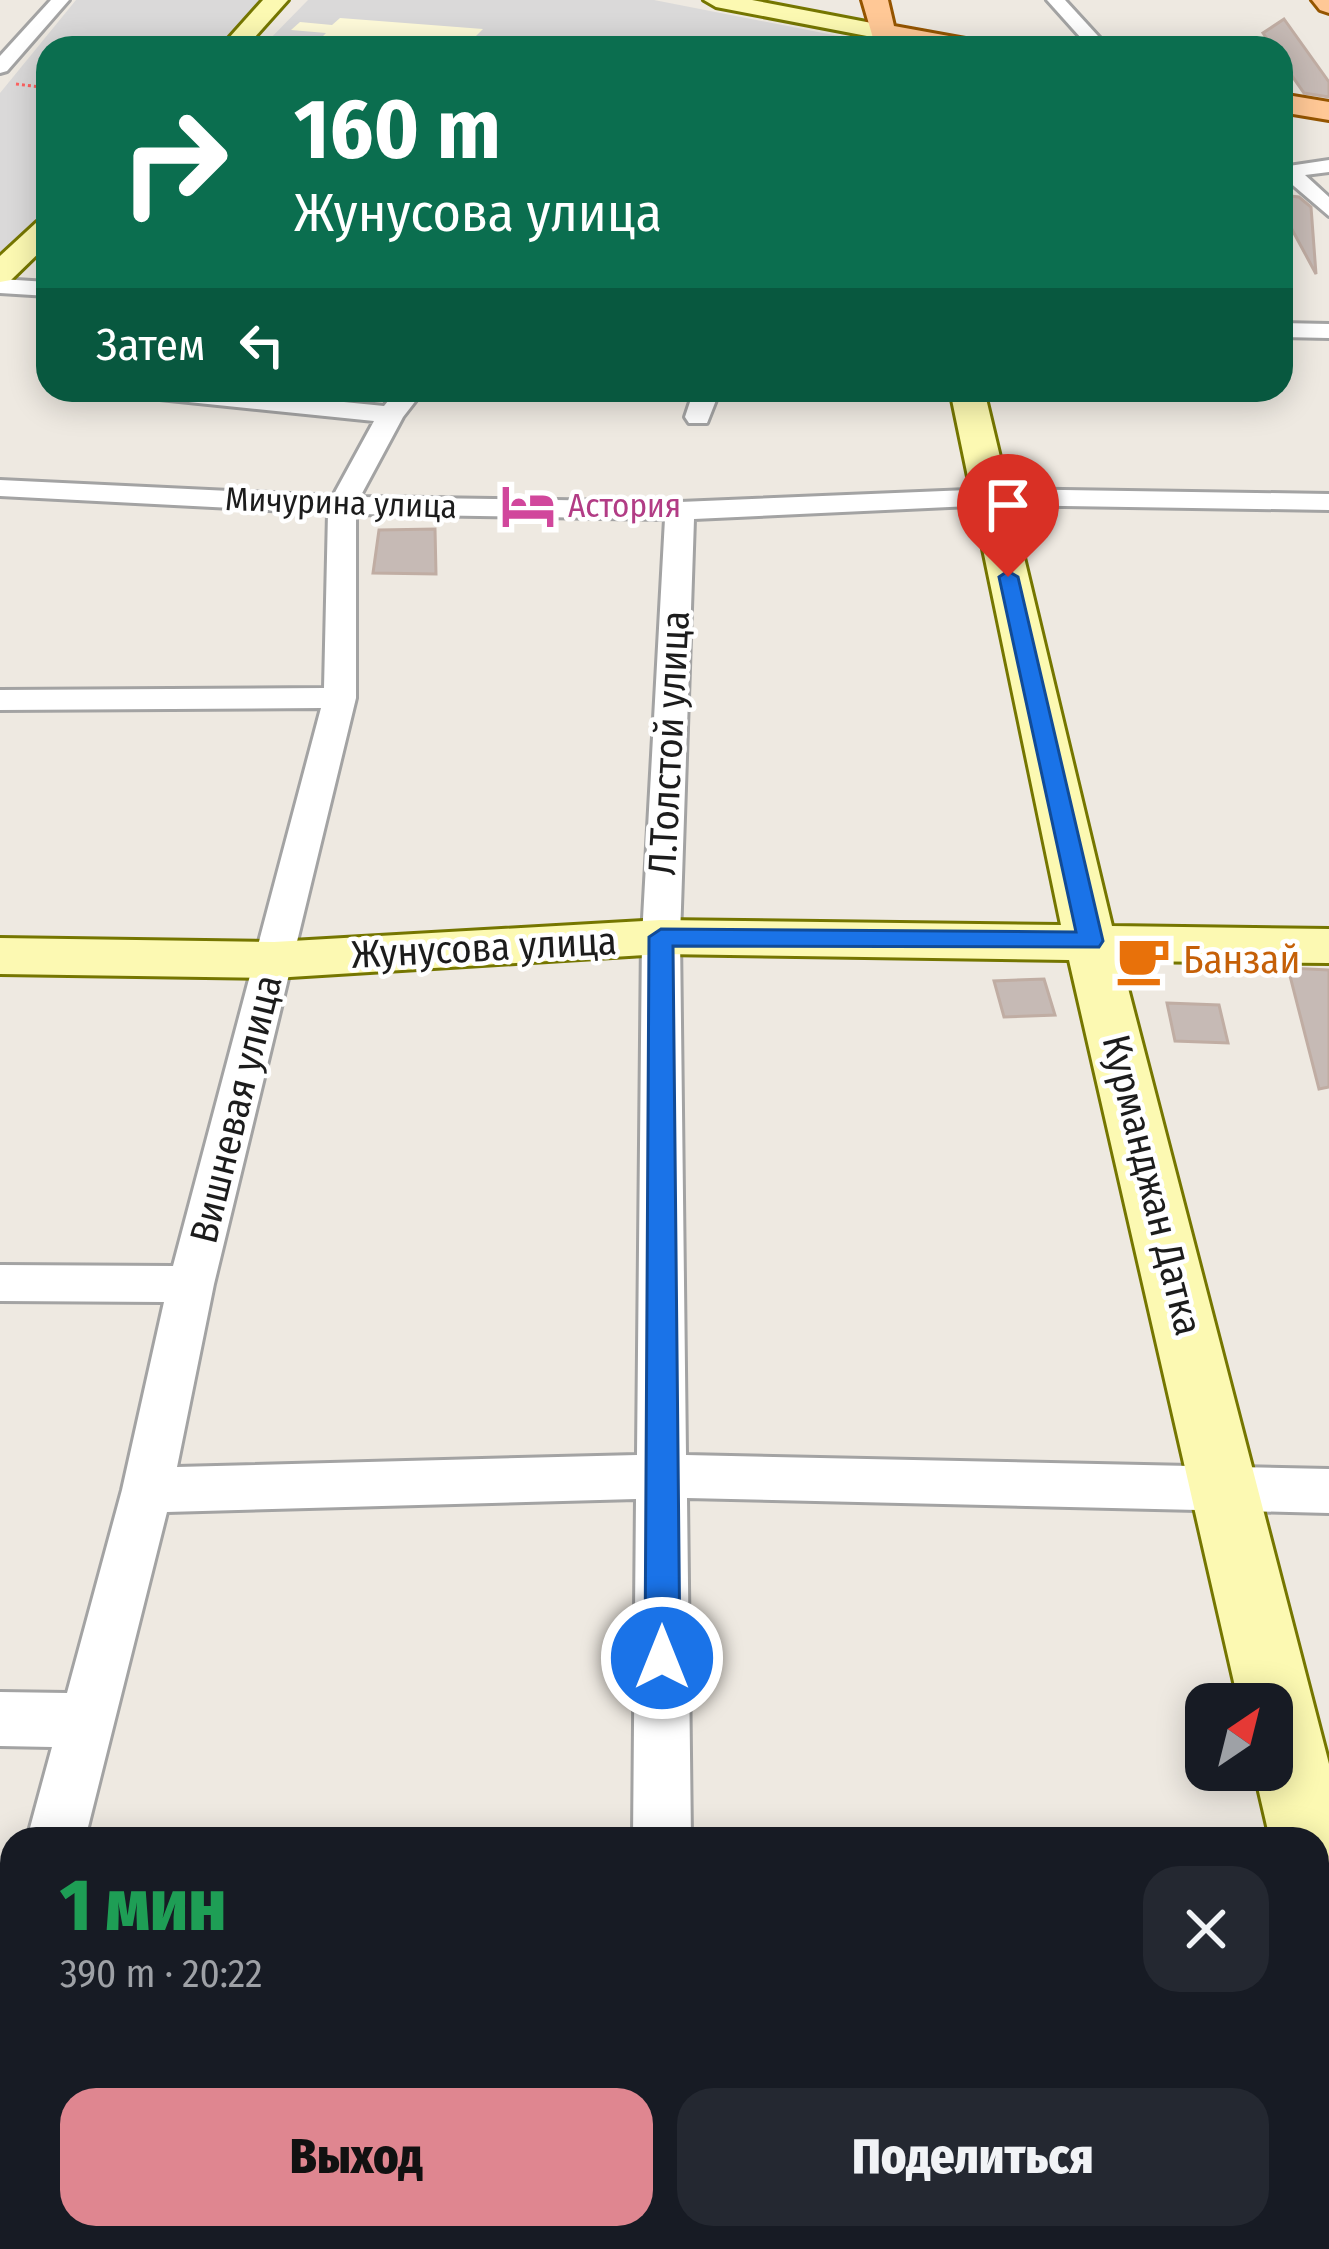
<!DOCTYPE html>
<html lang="ru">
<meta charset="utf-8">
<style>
:root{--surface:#171b24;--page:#242831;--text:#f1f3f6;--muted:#9ea1a6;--accent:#df8690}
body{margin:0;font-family:"Fira Sans Condensed",sans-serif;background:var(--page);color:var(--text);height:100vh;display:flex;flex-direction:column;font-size:45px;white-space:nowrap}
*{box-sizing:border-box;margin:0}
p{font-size:39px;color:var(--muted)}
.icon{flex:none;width:66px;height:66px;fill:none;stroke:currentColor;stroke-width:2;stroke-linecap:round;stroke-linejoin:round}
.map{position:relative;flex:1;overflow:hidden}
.sheet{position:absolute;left:0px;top:1827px;width:1329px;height:423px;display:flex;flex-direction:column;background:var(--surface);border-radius:36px 36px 0 0;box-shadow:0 6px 30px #0003}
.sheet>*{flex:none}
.hud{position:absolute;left:36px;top:36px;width:1257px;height:366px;border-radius:36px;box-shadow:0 6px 30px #0003;background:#0b6e4f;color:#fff;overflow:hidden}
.needle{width:78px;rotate:35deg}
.tools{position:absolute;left:1185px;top:1683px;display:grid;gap:24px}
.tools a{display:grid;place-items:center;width:108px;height:108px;border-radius:24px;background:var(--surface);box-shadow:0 6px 30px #0003;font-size:60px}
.pin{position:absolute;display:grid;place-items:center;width:102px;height:102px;color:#fff;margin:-123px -51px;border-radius:50% 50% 50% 0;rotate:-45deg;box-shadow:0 0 12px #0007}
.pin .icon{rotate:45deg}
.me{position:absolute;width:132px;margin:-66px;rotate:0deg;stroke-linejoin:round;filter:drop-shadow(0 0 9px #0008)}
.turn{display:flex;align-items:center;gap:42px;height:252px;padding:0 60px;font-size:54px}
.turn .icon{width:156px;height:156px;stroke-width:2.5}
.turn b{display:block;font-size:84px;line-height:102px}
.then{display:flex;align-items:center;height:114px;padding:0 60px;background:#0003;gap:24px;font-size:45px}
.round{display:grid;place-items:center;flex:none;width:126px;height:126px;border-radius:36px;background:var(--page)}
.overview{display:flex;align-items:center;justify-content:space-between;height:204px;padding:0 60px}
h1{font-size:72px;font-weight:800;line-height:90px;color:#1e9e55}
.cta{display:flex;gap:24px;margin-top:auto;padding:24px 60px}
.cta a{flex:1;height:138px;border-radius:36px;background:var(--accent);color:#111;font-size:48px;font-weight:800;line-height:138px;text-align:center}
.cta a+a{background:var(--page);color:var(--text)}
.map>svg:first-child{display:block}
.residential{fill:#dad9d9}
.education{fill:#fffbda}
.building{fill:#c6bab5;stroke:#c0ada3;stroke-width:3}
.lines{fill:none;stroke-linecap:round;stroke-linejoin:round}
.street-casing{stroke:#a3a3a3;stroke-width:6}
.secondary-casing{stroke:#757600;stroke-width:6}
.primary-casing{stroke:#955500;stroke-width:6}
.path{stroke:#ff6362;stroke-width:3;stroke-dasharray:3 3;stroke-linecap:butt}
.street{fill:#fff;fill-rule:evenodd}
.secondary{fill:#fcf9b2;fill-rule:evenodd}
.primary{fill:#ffc896;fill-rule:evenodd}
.route{fill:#1a73e8;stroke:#114b97;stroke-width:3}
.labels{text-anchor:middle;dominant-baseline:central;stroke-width:9;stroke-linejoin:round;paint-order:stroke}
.far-street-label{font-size:33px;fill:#1c1c1c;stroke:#fff}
.far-hotel-label{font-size:33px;fill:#b23c85;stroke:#fff;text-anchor:start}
.street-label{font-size:39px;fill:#1c1c1c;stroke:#fff}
.food-label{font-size:39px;fill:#c56008;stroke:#fff;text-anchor:start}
</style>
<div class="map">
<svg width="1329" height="2249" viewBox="0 0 1329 2249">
<rect width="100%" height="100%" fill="#eee9e1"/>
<g class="residential">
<path d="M76,0H263L216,48H48V217L0,266V93Z"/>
<path d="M308,0H654L859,40L861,48H261Z"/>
</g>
<path class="education" d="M340,18L483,29L464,48H358L317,42L326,33L291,30L300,22L332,25Z"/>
<g class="building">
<path d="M1284,19L1329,82V97L1304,93L1281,60V48H1273L1263,33Z"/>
<path d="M1281,195L1299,197L1311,207L1316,274L1281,209Z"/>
<path d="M435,529L436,574L373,573L379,530Z"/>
<path d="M1288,968L1329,970V1087L1319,1089Z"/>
<path d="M1044,979L1055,1015L1004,1017L994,981Z"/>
<path d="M1167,1003L1219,1005L1228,1043L1175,1041Z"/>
</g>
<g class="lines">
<defs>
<g id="street">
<path d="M51,0H69L7,71L0,73V56Z"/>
<path d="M1047,0H1065L1109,48H1090Z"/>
<path d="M1329,160V172L1305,175L1329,197V216L1281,175L1282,167Z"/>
<path d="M0,279L48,282V296L0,293Z"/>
<path d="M1281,323L1329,324V338L1281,337Z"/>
<path d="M137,390H225L384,406L397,390H424L403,417L360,497L680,502L992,489L1329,494V510L992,505L694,519L680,937L686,1455L1329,1469V1513L687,1498L691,1839H633L636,1499L167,1512L85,1839H27L52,1747L0,1746V1692L67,1693L122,1490L164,1302L0,1301V1265L173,1266L321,708L0,710V690L324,688L328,513L0,496V480L333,496L374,421L150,398ZM356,514L665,519L642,937L637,1455L177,1467L214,1284L356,698Z"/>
<path d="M694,390H720L707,423H689L685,417Z"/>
<path d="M12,1984V2089L0,2094V1989Z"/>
<rect x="627" y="2238" width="66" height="11"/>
</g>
<g id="secondary">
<path d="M263,0H288L245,48H220Z"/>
<path d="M704,0H752L882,25L891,27L901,48H877L872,37L716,7Z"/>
<path d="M48,219V244L11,280L0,282V256L37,222Z"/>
<path d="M950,390H984L1112,926L1329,929V963L1121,961L1329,1764V1965L1317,1960V1839H1270L1254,1770H1272V1704H1239L1069,960L661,954L274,978L0,974V938L274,942L661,920L1061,925Z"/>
</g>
<g id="primary">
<path d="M862,0H888L894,26L971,40L985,48H926L873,38Z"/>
<path d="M1312,0H1329V13L1320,10Z"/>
<path d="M1281,94L1329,102V120L1281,112Z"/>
</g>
</defs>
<use href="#street" class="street-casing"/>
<use href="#secondary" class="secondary-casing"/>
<use href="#primary" class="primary-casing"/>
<path class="path" d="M16,84L48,88"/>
<use href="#street" class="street"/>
<use href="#secondary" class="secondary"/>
<use href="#primary" class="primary"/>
</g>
<path class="route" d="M1008,571L1018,577L1103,941L1099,947L673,946L680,1658L674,1670L662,1674L650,1670L645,1658L649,937L661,929L1076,932L999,577Z"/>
<defs>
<symbol id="hotel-bare" viewBox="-9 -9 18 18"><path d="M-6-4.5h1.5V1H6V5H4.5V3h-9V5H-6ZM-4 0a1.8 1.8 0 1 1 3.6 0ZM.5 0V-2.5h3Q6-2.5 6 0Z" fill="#d1479c" stroke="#fff" stroke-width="2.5" paint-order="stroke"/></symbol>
<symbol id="cafe-bare" viewBox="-9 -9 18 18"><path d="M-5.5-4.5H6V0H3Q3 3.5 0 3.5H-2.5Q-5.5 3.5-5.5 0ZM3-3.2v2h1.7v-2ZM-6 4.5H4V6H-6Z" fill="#e8710a" stroke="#fff" stroke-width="2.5" paint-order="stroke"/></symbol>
</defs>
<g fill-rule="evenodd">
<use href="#hotel-bare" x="490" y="468" width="76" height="76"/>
<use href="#cafe-bare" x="1105" y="922" width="76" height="76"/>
</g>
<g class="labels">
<g class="far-street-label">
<text transform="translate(341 503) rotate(2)">Мичурина улица</text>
</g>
<g class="far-hotel-label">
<text x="568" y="506">Астория</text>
</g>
<g class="street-label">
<text transform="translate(669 743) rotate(-87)">Л.Толстой улица</text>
<text transform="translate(484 948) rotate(-3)">Жунусова улица</text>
<text transform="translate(236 1109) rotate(-76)">Вишневая улица</text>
<text transform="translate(1152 1185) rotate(76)">Курманджан Датка</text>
</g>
<g class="food-label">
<text x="1183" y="960">Банзай</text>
</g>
</g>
</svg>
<div class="tools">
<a><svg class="needle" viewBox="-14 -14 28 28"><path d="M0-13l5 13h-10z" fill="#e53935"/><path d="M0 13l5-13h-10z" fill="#9ea1a6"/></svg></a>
</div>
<div class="pin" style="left:1008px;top:577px;background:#d93025"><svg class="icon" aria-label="arrive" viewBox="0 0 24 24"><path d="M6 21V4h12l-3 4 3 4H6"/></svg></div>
<svg class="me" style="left:662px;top:1658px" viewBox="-20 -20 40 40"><circle r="17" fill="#1a73e8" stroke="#fff" stroke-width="3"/><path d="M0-11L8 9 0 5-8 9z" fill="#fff"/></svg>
<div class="hud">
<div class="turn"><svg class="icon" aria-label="right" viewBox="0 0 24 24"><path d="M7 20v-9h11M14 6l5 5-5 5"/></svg><div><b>160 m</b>Жунусова улица</div></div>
<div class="then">Затем<svg class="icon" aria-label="left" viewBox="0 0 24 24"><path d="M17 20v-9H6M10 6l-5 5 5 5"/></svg></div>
</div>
<section class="sheet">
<div class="overview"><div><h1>1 мин</h1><p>390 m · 20:22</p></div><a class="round"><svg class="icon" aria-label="close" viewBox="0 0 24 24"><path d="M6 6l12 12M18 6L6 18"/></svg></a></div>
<div class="cta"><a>Выход</a><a>Поделиться</a></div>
</section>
</div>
